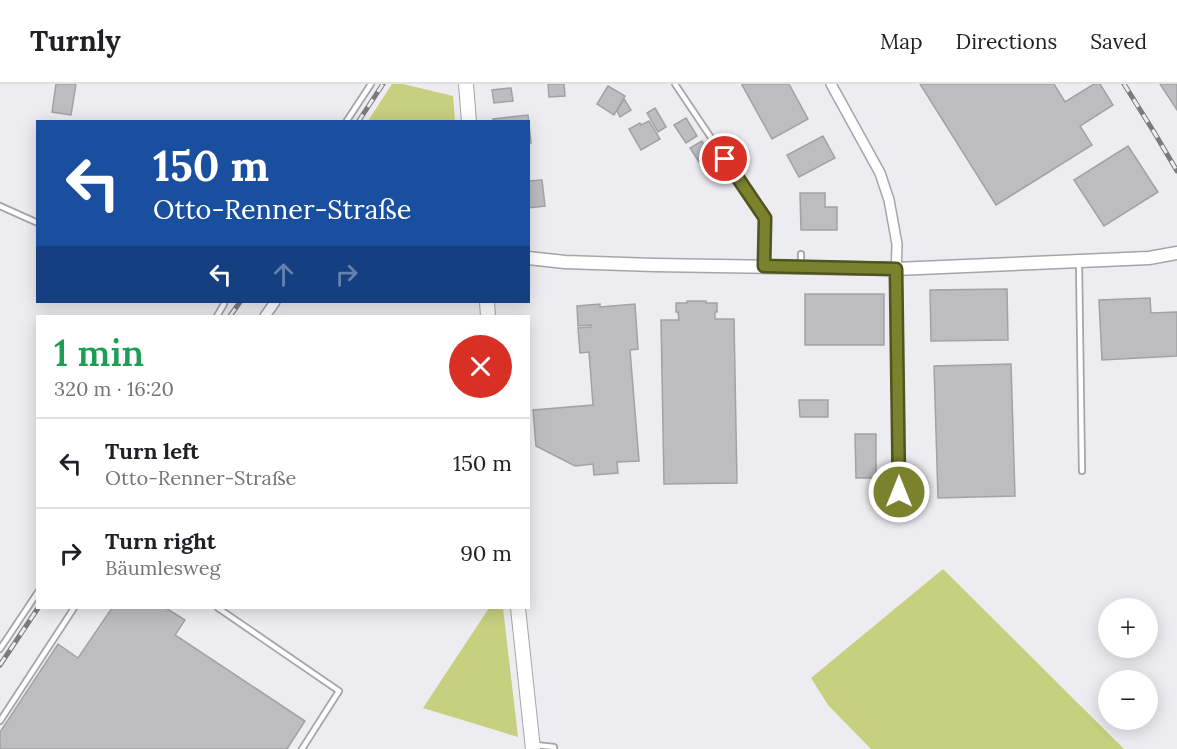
<!DOCTYPE html>
<meta charset="utf-8">
<style>
:root{--surface:#fff;--page:#f6f6f6;--text:#202124;--muted:#757577;--line:#e0e0e0}
body{margin:0;font-family:Lora,serif;background:var(--page);color:var(--text);height:100vh;display:flex;flex-direction:column;font-size:22px;white-space:nowrap}
*{box-sizing:border-box;margin:0}
p{font-size:20px;color:var(--muted)}
.icon{flex:none;width:33px;height:33px;fill:none;stroke:currentColor;stroke-width:2;stroke-linecap:round;stroke-linejoin:round}
.map{position:relative;flex:1;overflow:hidden}
.sheet{position:absolute;left:36px;top:231px;width:494px;height:294px;display:flex;flex-direction:column;background:var(--surface);border-radius:0px;box-shadow:0 3px 15px #0003}
.sheet>*{flex:none}
.guide{position:absolute;left:36px;top:36px;width:494px;height:183px;border-radius:0px;box-shadow:0 3px 15px #0003;background:#1a4fa0;color:#fff;overflow:hidden}
.tools{position:absolute;left:1098px;top:514px;display:grid;gap:12px}
.tools a{display:grid;place-items:center;width:60px;height:60px;border-radius:50%;background:var(--surface);box-shadow:0 3px 15px #0003;font-size:30px}
.pin{position:absolute;display:grid;place-items:center;width:51px;height:51px;color:#fff;margin:-26px;border:3px solid #fff;border-radius:50%;box-shadow:0 2px 6px #0007}
.me{position:absolute;width:66px;margin:-33px;rotate:0deg;stroke-linejoin:round;filter:drop-shadow(0 0 4px #0008)}
.turn{display:flex;align-items:center;gap:21px;height:126px;padding:0 18px;font-size:27px}
.turn .icon{width:78px;height:78px;stroke-width:2.5}
.turn b{display:block;font-size:42px;line-height:51px}
.lanes{display:flex;align-items:center;height:57px;padding:0 18px;background:#0003;justify-content:center;gap:30px;direction:ltr}
.lanes .off{opacity:.35}
.round{display:grid;place-items:center;flex:none;width:63px;height:63px;border-radius:32px;background:var(--page)}
.summary{display:flex;align-items:center;justify-content:space-between;height:102px;padding:0 18px}
h1{font-size:36px;font-weight:600;line-height:45px;color:#1e9e55}
ul{padding:0;list-style:none}
li{display:flex;align-items:center;gap:18px;height:90px;padding:0 18px;border-top:2px solid var(--line)}
li div{flex:1}
li b{display:block;font-size:22px}
li em{font-style:normal}
header{display:flex;align-items:center;gap:36px;box-sizing:border-box;height:84px;padding:0 30px;background:var(--surface);border-bottom:2px solid var(--line)}
header strong{font-size:28px}
nav{display:flex;gap:33px;margin-inline-start:auto;font-size:21px}
.map>svg:first-child{display:block}
.green{fill:#c7d07e}
.building{fill:#bdbcc1;stroke:#a2a1a6;stroke-width:1.5}
.lines{fill:none;stroke-linecap:round;stroke-linejoin:round}
.service-casing{stroke:#a5a4a9;stroke-width:8}
.minor-casing{stroke:#a5a4a9;stroke-width:12}
.tertiary-casing{stroke:#a5a4a9;stroke-width:15}
.secondary-casing{stroke:#a5a4a9;stroke-width:16}
.service{stroke:#fff;stroke-width:4.5}
.minor{stroke:#fff;stroke-width:9}
.tertiary{stroke:#fff;stroke-width:12}
.secondary{stroke:#fff;stroke-width:14}
.rail-casing{stroke:#7b7b7e;stroke-width:5}
.rail{stroke:#edecf1;stroke-width:3;stroke-dasharray:9;stroke-linecap:butt}
.route-casing{stroke:#50541e;stroke-width:15}
.route{stroke:#7b822e;stroke-width:10}
</style>
<header>
<strong>Turnly</strong>
<nav><a>Map</a><a>Directions</a><a>Saved</a></nav>
</header>
<div class="map">
<svg width="1177" height="665" viewBox="0 0 1177 665">
<rect width="100%" height="100%" fill="#edecf1"/>
<g class="green">
<path d="M392,0H403L453,12L455,37H368Z"/>
<path d="M943,485L1124,665H871L828,621L811,594Z"/>
<path d="M489,524H503L518,653L423,624Z"/>
</g>
<g class="building">
<path d="M56,0H76L71,31L52,28Z"/>
<path d="M548,0H564L565,12L549,13Z"/>
<path d="M745,0H789L808,35L772,55L742,1Z"/>
<path d="M920,0H1054L1065,18L1094,0H1100L1113,21L1080,42L1092,61L996,121Z"/>
<path d="M1160,0H1177V26Z"/>
<path d="M608,2L625,12L614,31L597,20Z"/>
<path d="M511,4L513,17L494,19L492,6Z"/>
<path d="M624,15L631,26L620,33L617,27Z"/>
<path d="M655,24L666,43L658,48L647,29Z"/>
<path d="M528,31L531,59H528V38H493V35Z"/>
<path d="M686,34L697,52L686,59L674,41Z"/>
<path d="M649,37L660,55L641,66L629,45L640,39L641,41Z"/>
<path d="M823,52L835,74L799,93L787,71Z"/>
<path d="M702,57L710,71L699,78L690,64Z"/>
<path d="M1128,62L1158,108L1104,142L1074,96Z"/>
<path d="M542,96L545,122L528,124V97Z"/>
<path d="M800,109H825V123H837V146H801Z"/>
<path d="M1007,205L1008,256L931,257L930,206Z"/>
<rect x="805" y="210" width="79" height="51"/>
<path d="M1150,214L1151,229L1177,228V272L1102,276L1099,216Z"/>
<path d="M687,217H706V219H717V228H715V235H734L737,399L664,400L661,236H679L678,228H676V219H687Z"/>
<path d="M600,220V223L635,220L638,265L630,266L639,377L617,378L618,389L594,391L593,380L575,382L536,362L533,326L593,321L589,268L580,269L578,244L591,243V241L578,242L577,222Z"/>
<path d="M1011,280L1015,412L938,414L934,282Z"/>
<path d="M799,316H828V333H800Z"/>
<path d="M855,350H876V394H856Z"/>
<path d="M112,524H166L185,536L175,551L305,637L287,665H0V648L58,560L78,574Z"/>
</g>
<g class="lines">
<defs>
<g id="service">
<path d="M675,0L765,134L764,182"/>
<path d="M346,38L371,0"/>
<path d="M0,122L38,139"/>
<path d="M801,170V183"/>
<path d="M1079,179L1082,387"/>
<path d="M217,232L224,220"/>
<path d="M218,524L339,607L302,665"/>
<path d="M0,565L38,508"/>
<path d="M0,637L74,524"/>
<path d="M536,661L554,663V665"/>
</g>
<g id="minor">
<path d="M831,0L880,89L889,116L897,160L896,196L899,408"/>
<path d="M265,232L275,218"/>
</g>
<path id="tertiary" d="M528,174L565,178L654,181L896,185L1149,174L1177,169"/>
<g id="secondary">
<path d="M466,0L469,38"/>
<path d="M487,218L488,232"/>
<path d="M518,524L533,665"/>
</g>
</defs>
<use href="#service" class="service-casing"/>
<use href="#minor" class="minor-casing"/>
<use href="#tertiary" class="tertiary-casing"/>
<use href="#secondary" class="secondary-casing"/>
<use href="#service" class="service"/>
<use href="#minor" class="minor"/>
<use href="#tertiary" class="tertiary"/>
<use href="#secondary" class="secondary"/>
<defs>
<g id="rail">
<path d="M1124,0L1154,48L1177,87"/>
<path d="M358,38L383,0"/>
<path d="M230,232L240,218"/>
<path d="M0,581L38,524"/>
</g>
</defs>
<use href="#rail" class="rail-casing"/>
<use href="#rail" class="rail"/>
</g>
<g class="lines">
<defs>
<path id="route" d="M725,75L765,134L764,182L896,185L899,408"/>
</defs>
<use href="#route" class="route-casing"/>
<use href="#route" class="route"/>
</g>
</svg>
<div class="tools">
<a>+</a>
<a>−</a>
</div>
<div class="pin" style="left:725px;top:75px;background:#d93025"><svg class="icon" aria-label="arrive" viewBox="0 0 24 24"><path d="M6 21V4h12l-3 4 3 4H6"/></svg></div>
<svg class="me" style="left:899px;top:408px" viewBox="-20 -20 40 40"><circle r="17" fill="#7b822e" stroke="#fff" stroke-width="3"/><path d="M0-11L8 9 0 5-8 9z" fill="#fff"/></svg>
<div class="guide">
<div class="turn"><svg class="icon" aria-label="left" viewBox="0 0 24 24"><path d="M17 20v-9H6M10 6l-5 5 5 5"/></svg><div><b>150 m</b>Otto-Renner-Straße</div></div>
<div class="lanes"><svg class="icon" aria-label="left" viewBox="0 0 24 24"><path d="M17 20v-9H6M10 6l-5 5 5 5"/></svg><svg class="icon off" aria-label="ahead" viewBox="0 0 24 24"><path d="M12 20V5M6 11l6-6 6 6"/></svg><svg class="icon off" aria-label="right" viewBox="0 0 24 24"><path d="M7 20v-9h11M14 6l5 5-5 5"/></svg></div>
</div>
<section class="sheet">
<div class="summary"><div><h1>1 min</h1><p>320 m · 16:20</p></div><a class="round" style="background:#d93025;color:#fff"><svg class="icon" aria-label="close" viewBox="0 0 24 24"><path d="M6 6l12 12M18 6L6 18"/></svg></a></div>
<ul>
<li><svg class="icon" aria-label="left" viewBox="0 0 24 24"><path d="M17 20v-9H6M10 6l-5 5 5 5"/></svg><div><b>Turn left</b><p>Otto-Renner-Straße</p></div><em>150 m</em></li>
<li><svg class="icon" aria-label="right" viewBox="0 0 24 24"><path d="M7 20v-9h11M14 6l5 5-5 5"/></svg><div><b>Turn right</b><p>Bäumlesweg</p></div><em>90 m</em></li>
</ul>
</section>
</div>
